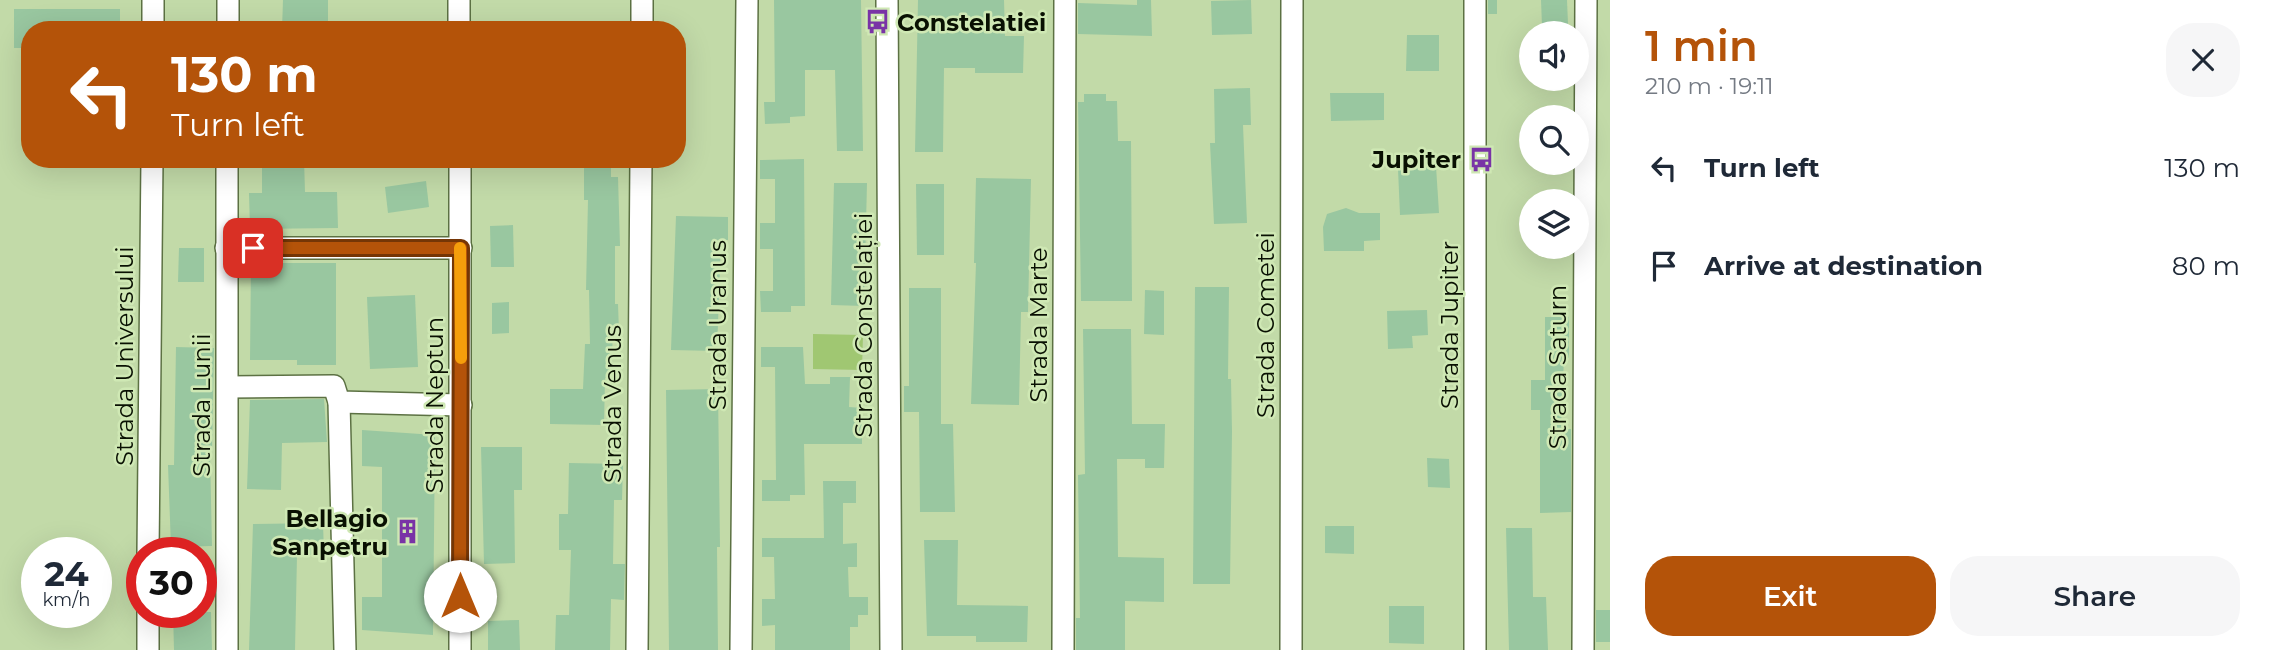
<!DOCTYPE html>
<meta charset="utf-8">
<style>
:root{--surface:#fff;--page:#f6f6f7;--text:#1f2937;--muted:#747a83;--accent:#b45309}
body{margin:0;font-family:Montserrat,sans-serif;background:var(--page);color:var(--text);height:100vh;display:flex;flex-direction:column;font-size:26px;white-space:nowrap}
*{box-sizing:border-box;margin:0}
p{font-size:23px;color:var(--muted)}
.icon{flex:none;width:38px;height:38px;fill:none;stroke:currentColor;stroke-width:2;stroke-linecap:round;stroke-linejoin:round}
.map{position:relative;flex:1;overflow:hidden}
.sheet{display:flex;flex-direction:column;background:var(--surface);width:665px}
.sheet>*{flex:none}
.hud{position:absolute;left:21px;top:21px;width:665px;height:147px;border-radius:28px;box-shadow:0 7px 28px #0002;background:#b45309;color:#fff;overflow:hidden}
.buttons{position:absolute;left:1519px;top:21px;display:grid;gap:14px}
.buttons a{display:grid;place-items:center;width:70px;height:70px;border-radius:50%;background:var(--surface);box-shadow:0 7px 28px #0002;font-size:35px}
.speed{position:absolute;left:21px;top:537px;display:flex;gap:14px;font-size:35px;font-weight:700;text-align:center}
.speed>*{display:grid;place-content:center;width:91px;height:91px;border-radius:50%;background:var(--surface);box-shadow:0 7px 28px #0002;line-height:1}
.speed small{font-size:18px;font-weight:400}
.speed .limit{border:10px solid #d22;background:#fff;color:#111}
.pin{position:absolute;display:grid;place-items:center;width:60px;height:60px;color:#fff;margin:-30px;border-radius:14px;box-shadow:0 4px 10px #0006}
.me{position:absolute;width:77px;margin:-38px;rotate:0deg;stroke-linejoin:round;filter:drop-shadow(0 0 5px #0008)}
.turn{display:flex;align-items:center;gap:24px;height:147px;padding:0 35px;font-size:32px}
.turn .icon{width:91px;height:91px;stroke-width:2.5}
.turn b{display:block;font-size:49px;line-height:60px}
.round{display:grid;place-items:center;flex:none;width:74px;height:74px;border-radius:28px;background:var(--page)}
.head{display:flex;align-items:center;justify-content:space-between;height:119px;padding:0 35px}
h1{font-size:42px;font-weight:600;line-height:52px;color:var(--accent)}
.button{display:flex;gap:14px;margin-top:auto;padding:14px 35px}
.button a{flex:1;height:80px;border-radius:28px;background:var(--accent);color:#fff;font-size:28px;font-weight:600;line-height:80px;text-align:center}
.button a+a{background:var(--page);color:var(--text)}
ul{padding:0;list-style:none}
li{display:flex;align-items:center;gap:21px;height:98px;padding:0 35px}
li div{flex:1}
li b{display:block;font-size:26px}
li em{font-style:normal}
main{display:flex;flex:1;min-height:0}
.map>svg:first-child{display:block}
.green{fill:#a0c772}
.building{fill:#99c7a0}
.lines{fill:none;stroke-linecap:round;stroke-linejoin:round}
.minor-casing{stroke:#5c7143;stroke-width:24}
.minor{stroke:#fff;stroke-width:21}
.route-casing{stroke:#753606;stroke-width:18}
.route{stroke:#b45309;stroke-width:12}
.slow{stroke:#f59e0b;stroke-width:12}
.labels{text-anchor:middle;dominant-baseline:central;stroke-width:5;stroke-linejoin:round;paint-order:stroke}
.poi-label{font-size:24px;font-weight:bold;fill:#091002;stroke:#cfe8b4;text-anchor:end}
.street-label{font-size:24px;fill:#091002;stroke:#cfe8b4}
</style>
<main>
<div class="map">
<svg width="1610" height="650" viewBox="0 0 1610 650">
<rect width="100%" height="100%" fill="#c2daa8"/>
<path class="green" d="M813,334L863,335L862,370L813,369Z"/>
<g class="building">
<path d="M283,0H328V30H282Z"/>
<path d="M774,0H861L863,151H837L835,70H805V116L790,117V123L765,124L764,102H775Z"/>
<path d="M918,0H1004L1005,36H1024L1023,73H975V68H944L943,152H915Z"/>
<path d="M1137,0H1151L1152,36L1078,34V3L1137,5Z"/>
<path d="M1251,0L1252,34L1212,35L1211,1Z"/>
<rect x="1488" y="0" width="9" height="14"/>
<path d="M1541,0H1567L1568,24L1542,26Z"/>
<path d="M14,9H120V30H30V48H14Z"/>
<path d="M1407,35H1439V71H1406Z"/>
<path d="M1250,88L1251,125H1243L1247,223L1214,224L1210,143H1215L1214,89Z"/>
<path d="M1330,93H1384V120L1331,121Z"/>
<path d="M1084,94H1106V101H1117L1118,141H1131L1132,301H1081L1078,102H1084Z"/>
<path d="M262,159H304L305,192H337L338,228L250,229L249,193H262Z"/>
<path d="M584,159H611V177H618L620,246H615V304H618L619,332H613L611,379L605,378L604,425L550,424V389H583L585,344H590L589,290H586L588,200H584Z"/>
<path d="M804,159L805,306H791V312H761L760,291H773V249H760V223H775V179H760V160Z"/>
<path d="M1436,166L1439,213L1400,215L1398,169Z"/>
<path d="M976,178L1031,179L1028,312H1021L1019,405L971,404L976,263H974Z"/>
<path d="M426,181L429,207L388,213L385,187Z"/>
<path d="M834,183H867L864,306L831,305Z"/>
<path d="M916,184H944V255H917Z"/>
<path d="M1346,208L1359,213H1380V240L1364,241V251H1324L1323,227L1327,214Z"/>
<path d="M676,216L728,217V240H721L717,351L671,350Z"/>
<path d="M513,225L514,267H491L490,226Z"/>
<path d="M179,248H204V282H178Z"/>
<path d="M251,263H336V365H297V360H250Z"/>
<path d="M1195,287H1229L1228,379H1231L1232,432L1230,584H1193Z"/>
<path d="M909,288H941V424H953L955,512H920L919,412H904V386H909Z"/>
<path d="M1145,290L1164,291V335L1144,334Z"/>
<path d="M415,295L418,367L370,369L367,297Z"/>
<path d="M509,302V333L492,334V303Z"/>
<path d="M1427,310L1428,335L1412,336L1413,348L1388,349L1387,311Z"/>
<path d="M1545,317H1569V358H1564L1561,429H1571V512L1540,513V410H1531V380H1545Z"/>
<path d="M1083,329H1131L1132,424H1165L1164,468H1145V459H1117L1118,557L1164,558V602L1125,601V650H1076V618H1080L1078,475L1085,474Z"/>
<path d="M176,347L214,348L212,452H210L212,546L171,547L168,465H174Z"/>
<path d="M761,347H803L805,384H830V377H850L849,407L862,408V444H804L805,495H790V501H762V480H776L775,367H761Z"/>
<path d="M718,389L720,547H717L718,650H669L666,390Z"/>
<path d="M324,399L327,442L282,443L281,490L247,489L250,400Z"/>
<path d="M362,430L435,435L433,635L362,630V597H382V467L362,466Z"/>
<path d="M481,447H522V490H514L515,563L484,564Z"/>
<path d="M1427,458L1449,459L1450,488L1428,487Z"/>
<path d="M569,463L623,464L622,500H614L613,564H625L624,600L611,599L610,650H555L556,615H569L571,550H559V514H568Z"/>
<path d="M823,481H856V503H843V544L857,543V567H848L849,597H868V615H858V627H850V650H775V625L762,626V599H775L774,557H762V538H824Z"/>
<path d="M323,523L324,554L297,556L295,650H249L253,524Z"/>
<path d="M1325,526H1354V554L1325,553Z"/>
<path d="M1506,528H1532L1533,597H1546L1548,650H1509Z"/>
<path d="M924,540H958L957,605L1028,606L1027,642H976V636H927Z"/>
<path d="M1389,606H1424V644L1389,643Z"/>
<rect x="1596" y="610" width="14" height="32"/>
<path d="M173,612H211L212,650H174Z"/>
<path d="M519,620L520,650H488V621Z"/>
</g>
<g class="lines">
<defs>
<g id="minor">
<path d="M459,0V30"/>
<path d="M887,0L891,650"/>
<path d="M153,30V0"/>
<path d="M228,30V0"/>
<path d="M642,30V0"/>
<path d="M227,159V650"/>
<path d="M460,159V650"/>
<path d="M226,248H461"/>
<path d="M228,387L334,386L339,402L461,405"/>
<path d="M339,402L345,650"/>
<path d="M148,553L152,159"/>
<path d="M148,650V612"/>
<path d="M637,650L641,159"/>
<path d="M741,650L747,0"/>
<path d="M1063,650L1065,0"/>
<path d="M1291,650L1292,0"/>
<path d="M1475,650V0"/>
<path d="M1583,650L1586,0"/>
</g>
</defs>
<use href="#minor" class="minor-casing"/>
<use href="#minor" class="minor"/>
</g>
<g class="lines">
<defs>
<path id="route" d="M253,248H461L460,596"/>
</defs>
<use href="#route" class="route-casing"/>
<use href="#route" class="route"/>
<path class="slow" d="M460,248L461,358"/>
</g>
<defs>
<symbol id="bus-bare" viewBox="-9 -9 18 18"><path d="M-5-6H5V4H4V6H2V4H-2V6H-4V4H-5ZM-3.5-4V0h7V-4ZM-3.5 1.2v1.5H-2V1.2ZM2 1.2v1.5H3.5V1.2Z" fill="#7933a6" stroke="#cfe8b4" stroke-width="2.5" paint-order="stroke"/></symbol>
<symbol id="building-bare" viewBox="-9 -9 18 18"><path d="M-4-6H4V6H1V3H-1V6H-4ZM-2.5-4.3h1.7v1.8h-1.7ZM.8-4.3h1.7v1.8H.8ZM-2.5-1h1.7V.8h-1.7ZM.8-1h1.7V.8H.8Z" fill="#7933a6" stroke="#cfe8b4" stroke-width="2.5" paint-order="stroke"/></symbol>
</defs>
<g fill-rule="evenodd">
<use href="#bus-bare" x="860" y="4" width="35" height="35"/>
<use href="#bus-bare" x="1464" y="142" width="35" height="35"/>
<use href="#building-bare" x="390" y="514" width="35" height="35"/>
</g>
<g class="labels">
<g class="poi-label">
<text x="897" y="22" text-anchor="start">Constelatiei</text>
<text x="1461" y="159">Jupiter</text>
<text x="388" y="518">Bellagio<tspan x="388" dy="28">Sanpetru</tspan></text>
</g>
<g class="street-label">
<text transform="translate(717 325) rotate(-90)">Strada Uranus</text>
<text transform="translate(863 325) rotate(-90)">Strada Constelației</text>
<text transform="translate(1038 325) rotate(-90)">Strada Marte</text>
<text transform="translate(1265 325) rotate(-90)">Strada Cometei</text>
<text transform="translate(1449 325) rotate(-90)">Strada Jupiter</text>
<text transform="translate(124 356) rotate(-90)">Strada Universului</text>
<text transform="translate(1557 367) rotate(-90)">Strada Saturn</text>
<text transform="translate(612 404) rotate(-90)">Strada Venus</text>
<text transform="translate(201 405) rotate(-90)">Strada Lunii</text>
<text transform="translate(434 405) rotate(-90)">Strada Neptun</text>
</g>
</g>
</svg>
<div class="buttons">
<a><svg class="icon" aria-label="sound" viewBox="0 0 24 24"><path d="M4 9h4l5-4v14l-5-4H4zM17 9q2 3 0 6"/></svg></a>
<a><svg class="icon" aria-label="search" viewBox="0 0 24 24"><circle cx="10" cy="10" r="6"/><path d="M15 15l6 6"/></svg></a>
<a><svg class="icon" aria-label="layers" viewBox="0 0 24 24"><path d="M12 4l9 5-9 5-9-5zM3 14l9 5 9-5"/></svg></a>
</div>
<div class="speed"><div>24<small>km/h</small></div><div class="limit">30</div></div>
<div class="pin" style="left:253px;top:248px;background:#d93025"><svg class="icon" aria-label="arrive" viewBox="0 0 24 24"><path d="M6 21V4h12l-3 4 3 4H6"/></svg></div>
<svg class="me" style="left:460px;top:596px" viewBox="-20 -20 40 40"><circle r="19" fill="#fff"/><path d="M0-13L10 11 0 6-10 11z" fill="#b45309"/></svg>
<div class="hud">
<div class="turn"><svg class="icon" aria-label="left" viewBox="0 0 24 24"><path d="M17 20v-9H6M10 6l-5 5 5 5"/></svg><div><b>130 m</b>Turn left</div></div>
</div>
</div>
<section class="sheet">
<div class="head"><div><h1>1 min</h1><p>210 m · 19:11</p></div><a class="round"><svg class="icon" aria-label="close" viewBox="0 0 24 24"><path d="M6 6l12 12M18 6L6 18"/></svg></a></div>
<ul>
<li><svg class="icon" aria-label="left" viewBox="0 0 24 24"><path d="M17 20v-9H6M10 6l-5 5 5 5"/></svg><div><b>Turn left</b></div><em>130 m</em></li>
<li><svg class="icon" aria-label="arrive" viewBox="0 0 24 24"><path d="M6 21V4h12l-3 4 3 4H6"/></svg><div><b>Arrive at destination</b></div><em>80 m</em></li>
</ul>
<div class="button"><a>Exit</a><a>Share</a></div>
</section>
</main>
